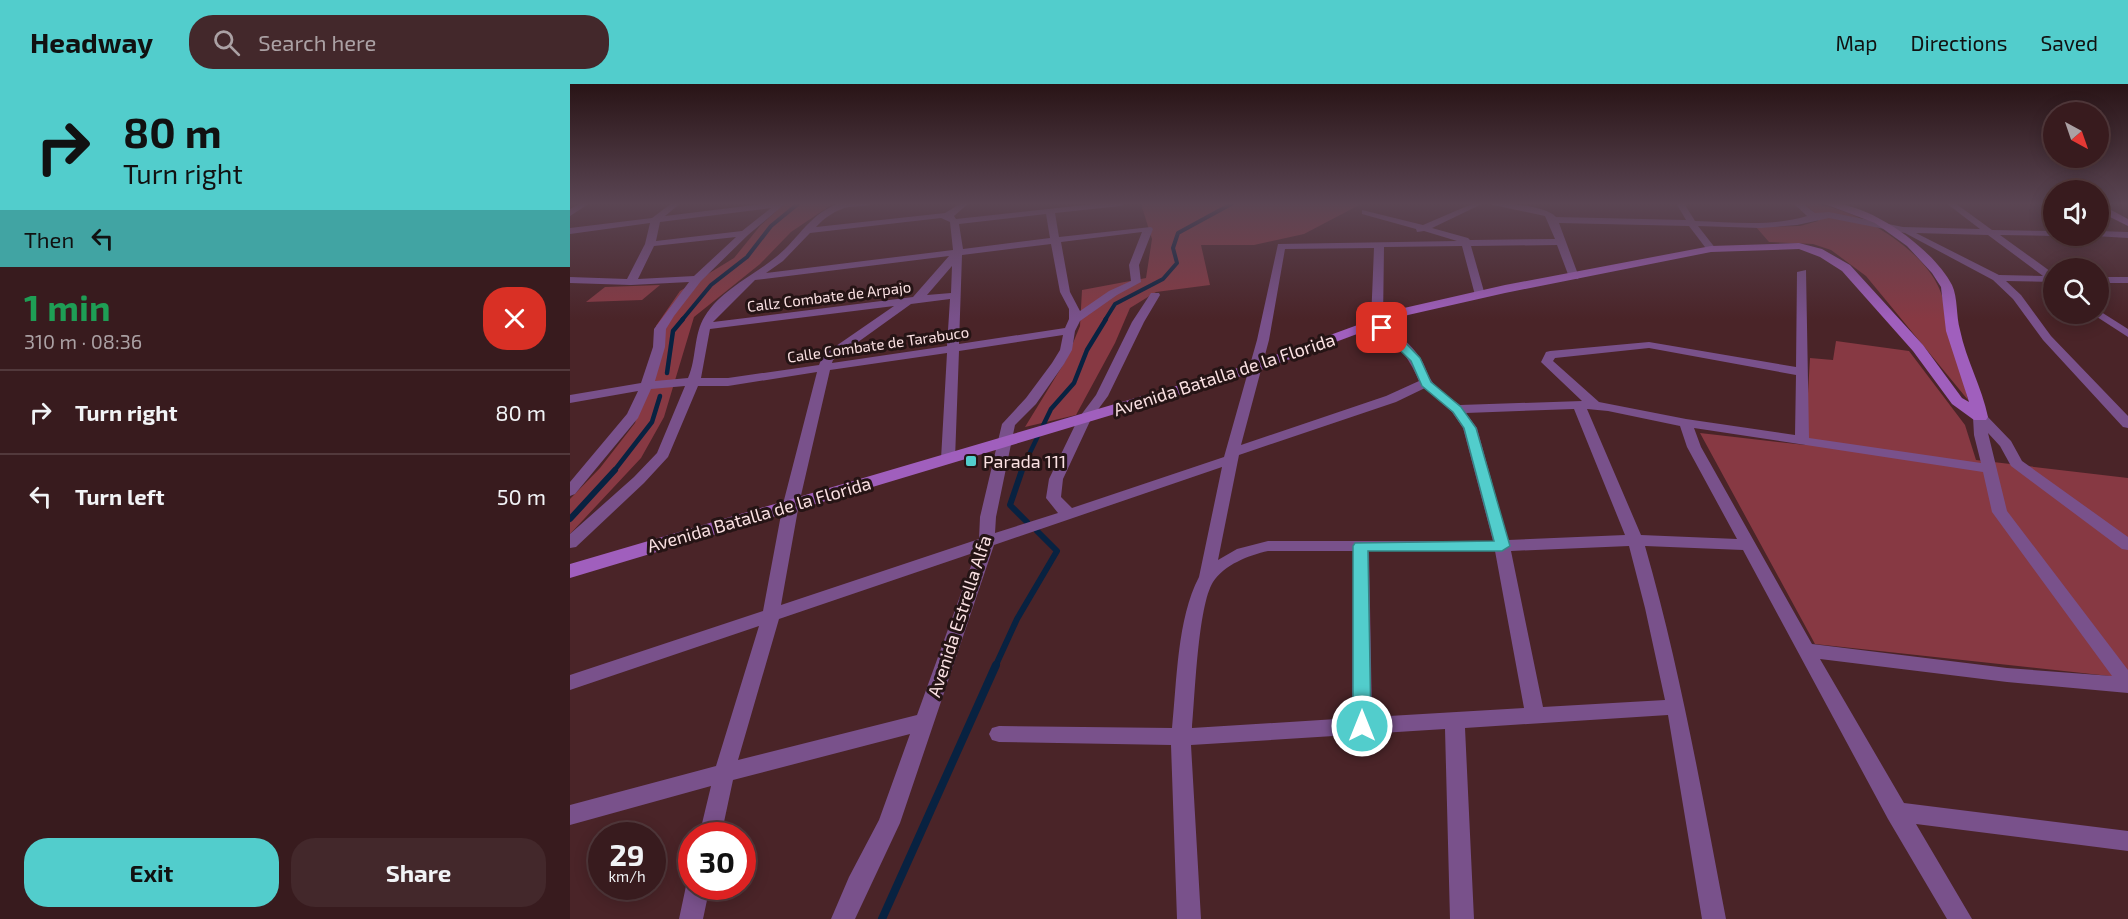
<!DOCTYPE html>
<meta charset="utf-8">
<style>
:root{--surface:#381b1e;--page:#43282b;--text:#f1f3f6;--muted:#aba1a4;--line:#52393c;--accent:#52cdcc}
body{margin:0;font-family:"Exo 2",sans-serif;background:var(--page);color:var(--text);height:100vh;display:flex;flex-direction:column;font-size:22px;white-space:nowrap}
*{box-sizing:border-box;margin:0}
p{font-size:20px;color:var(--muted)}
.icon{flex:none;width:33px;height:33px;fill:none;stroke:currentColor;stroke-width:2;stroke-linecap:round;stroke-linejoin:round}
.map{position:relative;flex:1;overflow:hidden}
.drawer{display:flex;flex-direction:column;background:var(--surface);width:570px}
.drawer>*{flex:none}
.banner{background:#52cdcc;color:#111;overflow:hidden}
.needle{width:39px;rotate:140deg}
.buttons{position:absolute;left:1473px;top:18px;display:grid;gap:12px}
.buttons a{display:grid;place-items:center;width:66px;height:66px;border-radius:50%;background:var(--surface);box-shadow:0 3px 15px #0003,0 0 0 2px var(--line);font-size:30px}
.speed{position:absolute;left:18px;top:738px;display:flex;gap:12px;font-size:30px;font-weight:700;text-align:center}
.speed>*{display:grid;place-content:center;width:78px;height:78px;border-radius:50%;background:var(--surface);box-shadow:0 3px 15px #0003,0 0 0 2px var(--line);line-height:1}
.speed small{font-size:15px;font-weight:400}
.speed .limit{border:9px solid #d22;background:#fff;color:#111}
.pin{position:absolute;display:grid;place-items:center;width:51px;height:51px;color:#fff;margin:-26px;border-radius:12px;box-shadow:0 3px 9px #0006}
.me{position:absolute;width:66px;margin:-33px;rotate:0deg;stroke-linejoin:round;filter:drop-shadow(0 0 4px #0008)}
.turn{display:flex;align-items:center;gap:21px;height:126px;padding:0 24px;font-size:27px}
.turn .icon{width:78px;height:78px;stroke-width:2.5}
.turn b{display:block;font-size:42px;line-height:51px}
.then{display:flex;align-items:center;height:57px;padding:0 24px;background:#0003;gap:12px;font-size:22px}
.round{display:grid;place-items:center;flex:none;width:63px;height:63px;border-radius:24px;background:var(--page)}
.headline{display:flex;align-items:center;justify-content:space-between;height:102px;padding:0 24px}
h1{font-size:36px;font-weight:700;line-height:45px;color:#1e9e55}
.primary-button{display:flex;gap:12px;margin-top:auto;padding:12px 24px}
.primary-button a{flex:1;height:69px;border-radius:24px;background:var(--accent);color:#111;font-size:24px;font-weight:700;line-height:69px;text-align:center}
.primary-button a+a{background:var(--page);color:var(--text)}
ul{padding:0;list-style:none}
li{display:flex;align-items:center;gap:18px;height:84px;padding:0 24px;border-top:2px solid var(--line)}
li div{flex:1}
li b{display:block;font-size:22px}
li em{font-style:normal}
header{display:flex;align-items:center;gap:36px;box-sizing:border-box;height:84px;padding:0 30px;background:var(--accent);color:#111}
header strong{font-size:28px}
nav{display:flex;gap:33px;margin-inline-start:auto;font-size:21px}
.search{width:420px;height:54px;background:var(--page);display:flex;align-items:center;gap:15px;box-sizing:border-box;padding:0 21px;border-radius:24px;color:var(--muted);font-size:22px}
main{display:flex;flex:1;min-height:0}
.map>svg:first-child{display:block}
.green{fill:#873943}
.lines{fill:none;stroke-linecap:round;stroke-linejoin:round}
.stream-far3{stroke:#082241;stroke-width:4}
.stream-far2{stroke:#082241;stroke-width:4.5}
.stream-far1{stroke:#082241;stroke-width:6}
.stream{stroke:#082241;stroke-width:8}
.street{fill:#79518b;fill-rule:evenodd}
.secondary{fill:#a05fbd;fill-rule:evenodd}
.route{fill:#52cdcc;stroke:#358585;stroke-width:1.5}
.poi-dot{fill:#52cdcc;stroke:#251415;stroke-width:2}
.labels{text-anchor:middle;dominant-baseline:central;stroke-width:6;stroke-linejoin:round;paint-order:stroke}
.far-street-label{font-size:15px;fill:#fbe1e3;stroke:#251415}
.street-label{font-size:18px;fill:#fbe1e3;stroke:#251415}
.poi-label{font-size:18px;fill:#fbe1e3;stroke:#251415;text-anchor:start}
</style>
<header>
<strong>Headway</strong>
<div class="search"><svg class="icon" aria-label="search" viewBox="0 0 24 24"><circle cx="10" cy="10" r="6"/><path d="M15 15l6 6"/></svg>Search here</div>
<nav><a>Map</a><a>Directions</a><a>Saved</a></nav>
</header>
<main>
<section class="drawer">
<div class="banner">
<div class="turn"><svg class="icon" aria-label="right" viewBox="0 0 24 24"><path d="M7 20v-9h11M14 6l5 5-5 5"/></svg><div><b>80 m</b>Turn right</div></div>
<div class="then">Then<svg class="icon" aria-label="left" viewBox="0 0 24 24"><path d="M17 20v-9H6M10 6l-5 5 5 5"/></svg></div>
</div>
<div class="headline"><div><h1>1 min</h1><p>310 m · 08:36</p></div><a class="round" style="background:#d93025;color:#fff"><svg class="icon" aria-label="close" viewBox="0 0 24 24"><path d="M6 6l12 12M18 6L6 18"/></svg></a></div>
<ul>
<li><svg class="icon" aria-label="right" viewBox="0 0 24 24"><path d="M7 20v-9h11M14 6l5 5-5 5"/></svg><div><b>Turn right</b></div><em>80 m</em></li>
<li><svg class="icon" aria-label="left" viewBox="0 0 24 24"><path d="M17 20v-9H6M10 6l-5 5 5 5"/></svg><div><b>Turn left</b></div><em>50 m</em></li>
</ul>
<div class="primary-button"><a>Exit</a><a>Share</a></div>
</section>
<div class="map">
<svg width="1558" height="835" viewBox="0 0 1558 835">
<rect width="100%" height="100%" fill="#4a2428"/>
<g class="green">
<path d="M215,119H264L221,148L190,180L124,233L94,333L71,374L0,450V415L30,384L65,339L85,277L86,242L110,207L164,174L190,142Z"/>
<path d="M583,119H793L734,150L684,161H631L640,201L586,208L560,224L545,259L506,331L455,343L496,276L510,242L512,206L576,194L582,155L571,120Z"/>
<path d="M1233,119C1278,119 1351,162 1369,204C1374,215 1376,228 1379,240C1385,265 1392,291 1398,316L1296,192L1261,166L1243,160L1199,158L1186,143L1230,142L1248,137L1244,128Z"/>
<path d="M90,201L72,216L16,218L35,203Z"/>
<path d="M1266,257L1339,267L1395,341L1406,376L1558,394V594L1245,560L1130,349L1235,361L1240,274L1263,276Z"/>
</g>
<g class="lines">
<g class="stream-far3">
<path d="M112,236L141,201L177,173L201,142L229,119"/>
<path d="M535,236L545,220L593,195L607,179L603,164L608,149L663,119"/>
</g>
<g class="stream-far2">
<path d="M97,289L103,247L113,235"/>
<path d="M44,387L82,338L90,312"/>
<path d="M451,387L481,325L504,299L517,266L536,235"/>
</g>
<g class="stream-far1">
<path d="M452,386L440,421L457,438"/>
<path d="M0,435L45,386"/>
<path d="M425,583L447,535L487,467L467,447"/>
</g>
<path class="stream" d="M312,835L426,581"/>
<g class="street">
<path d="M11,119H20L0,132V125Z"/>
<path d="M102,119H111L95,132L201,119H216L178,151L131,197L104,232L96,245L95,263L85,297L118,294C127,274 123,251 135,232C151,206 183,192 206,173C229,155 240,128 271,119C280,116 294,118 303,119C297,123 288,122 279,123C267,125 254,134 246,143L375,129L391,119H399L384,132L386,135L532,119H555L551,122L485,129L489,153L581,143L583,145L569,181L571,198L547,211L510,237L505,247L502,266L494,280L466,320L445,341L426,433L425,449L488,429L476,414L479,395L508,335L526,311L562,238L581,209H589L590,211L574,238L538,312L521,335L493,395L491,413L502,424L654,373L687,256L708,160L887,157L854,147L847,148L846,145L792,130V126L853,141L904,119H914L862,144L898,154L900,156L985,155L975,132L923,121L922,119C937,119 976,122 986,133L1116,136L1106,119H1114L1125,137C1161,138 1202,143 1237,132L1223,119H1232L1245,129L1259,128L1333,143L1410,145L1376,119H1385L1422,146L1484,147V152H1487L1430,151L1484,190V198L1436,197L1451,211L1481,252L1558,332V344L1553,343L1473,256L1443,215L1423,196L1335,149L1259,134L1227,141L1190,144L1128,142L1146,165L1141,168L1138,167L1119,142L989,139L1009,193L1008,195L999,193L987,161L901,162L915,211L910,214L905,211L892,162L814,163L813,237L807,240L801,237L804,164L715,165L699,256L671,361L816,312L849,297C843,282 827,254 810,248C802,245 794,248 786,246L784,244C807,226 839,257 851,275C855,281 857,290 861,296C867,306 881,314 890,321L1012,317L971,278L976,268L980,267L1079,258L1226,283L1227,188L1236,186L1239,354L1411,379L1404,351L1403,333L1410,329L1415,330L1441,357L1452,377L1558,453V466L1552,465L1441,382L1430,362L1418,349L1437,427L1558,586V609L1437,598L1250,575L1334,719L1558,747V767L1346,740L1402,835H1377L1318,735L1173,466L1075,462C1110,584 1132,710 1156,835H1132L1098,631L895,644L904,835H880L875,645L621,661L631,835H607L601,661L429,658L422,656L419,650L422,644L429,642L602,644C607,597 607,535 629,493L652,383L424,461L330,739L285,835H261L279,793L309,736L340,650L163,696L151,752H129L141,702L0,741V721L146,682L189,542L0,606V591L193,527L213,420L247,288L158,302H128L98,373L74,399L6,463L0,464V450L64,393L87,369L115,302L81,305L68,334L5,410L0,412V398L57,330L68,307L0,319V311L71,299L83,263L84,245L119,198L61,201L0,199V193L57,195L75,160L80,139L0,150V144L82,134ZM201,124L172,147L86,157L90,138ZM476,130L480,154L393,165L389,140ZM371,134L380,138L383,166L196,189L213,177L240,149ZM572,148L559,181L561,197L539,207L510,227L500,208L491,158ZM1346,149L1418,151L1473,192L1429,191ZM166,153L124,192L68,195L84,162ZM481,160L490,208L499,225V235L495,244L389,260L392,171ZM379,172L343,213L143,238L185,196ZM382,182L381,209L357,211ZM380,215L377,262L262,279L263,276L341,220ZM324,222L253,271L249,281L158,294H131L140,245ZM493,251L490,266L482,279L456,314L432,340L410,433L409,455L211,521L229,420L260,286L377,269L371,375L378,379L385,375L389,267ZM1079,264L1226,291L1225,351L1116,335L1029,318L983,277L985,274ZM855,304L882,328L893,344L923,457H698L667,465L648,476L669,371L826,318ZM1004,325L1055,451L938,456L907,344L896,329ZM1017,325L1038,327L1110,342L1117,363L1167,455L1071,451ZM1124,344L1413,388L1422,428L1542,592L1437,584L1242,560L1131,363ZM1059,462L1075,524L1095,616L973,623L941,467ZM698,467H783L782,634L622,644C625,612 628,522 643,498C654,481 679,471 698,467ZM799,467H925L954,624L802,633ZM406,468L347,631L168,676L209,535Z"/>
<path d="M1528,147L1558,148V154L1525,152H1528Z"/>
<rect x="1528" y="193" width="30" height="6"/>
<path d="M1528,226L1558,245V253L1524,231L1523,230H1528Z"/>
<path d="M122,793V802H140L133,835H109L116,802Z"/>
</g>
<g class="secondary">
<path d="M1252,119C1295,115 1362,163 1382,201C1388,214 1386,232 1390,246C1396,276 1412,303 1418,333L1416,336H1404L1382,320L1343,267L1272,187L1250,173L1229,165L1141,168L935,209L838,231L688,287L0,494V480L678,281L834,224L935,201L1141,162L1229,159L1252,165L1280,181L1353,261L1392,314L1399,318L1376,247L1371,203L1362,189L1337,162L1305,139Z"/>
<path d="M1528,119L1558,135V142L1528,127Z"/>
</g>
</g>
<linearGradient id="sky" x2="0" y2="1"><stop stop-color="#291416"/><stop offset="0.51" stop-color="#5a4553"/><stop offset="1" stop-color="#5a4553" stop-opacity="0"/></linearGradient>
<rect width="1558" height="235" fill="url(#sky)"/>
<path class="route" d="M812,241L822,245L850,274L861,298L891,323L906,344L940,462L932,467H798L801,642L798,647L792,650L786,647L783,642V462L785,459L924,457L894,344L883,328L852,302L841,277L807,244Z"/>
<rect class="poi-dot" x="395" y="371" width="12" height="12" rx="3"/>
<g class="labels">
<g class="far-street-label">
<text transform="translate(259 212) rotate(-7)">Callz Combate de Arpajo</text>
<text transform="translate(308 260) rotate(-8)">Calle Combate de Tarabuco</text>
</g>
<g class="street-label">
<text transform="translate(654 290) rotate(-18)">Avenida Batalla de la Florida</text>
<text transform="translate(189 430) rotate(-16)">Avenida Batalla de la Florida</text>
<text transform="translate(389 532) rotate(-72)">Avenida Estrella Alfa</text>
</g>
<g class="poi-label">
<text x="413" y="377">Parada 111</text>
</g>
</g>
</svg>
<div class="buttons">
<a><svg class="needle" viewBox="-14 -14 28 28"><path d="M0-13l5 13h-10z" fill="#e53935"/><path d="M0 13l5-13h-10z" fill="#aba1a4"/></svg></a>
<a><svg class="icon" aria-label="sound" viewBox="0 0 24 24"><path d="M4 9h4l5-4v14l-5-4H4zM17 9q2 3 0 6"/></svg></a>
<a><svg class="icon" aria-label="search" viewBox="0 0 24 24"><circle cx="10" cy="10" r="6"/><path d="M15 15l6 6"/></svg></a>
</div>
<div class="speed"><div>29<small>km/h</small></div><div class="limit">30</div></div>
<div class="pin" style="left:812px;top:244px;background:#d93025"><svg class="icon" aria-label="arrive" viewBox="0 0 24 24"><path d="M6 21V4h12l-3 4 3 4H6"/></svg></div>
<svg class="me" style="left:792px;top:642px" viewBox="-20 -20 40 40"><circle r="17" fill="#52cdcc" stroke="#fff" stroke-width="3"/><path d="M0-11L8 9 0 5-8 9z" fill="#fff"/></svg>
</div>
</main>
